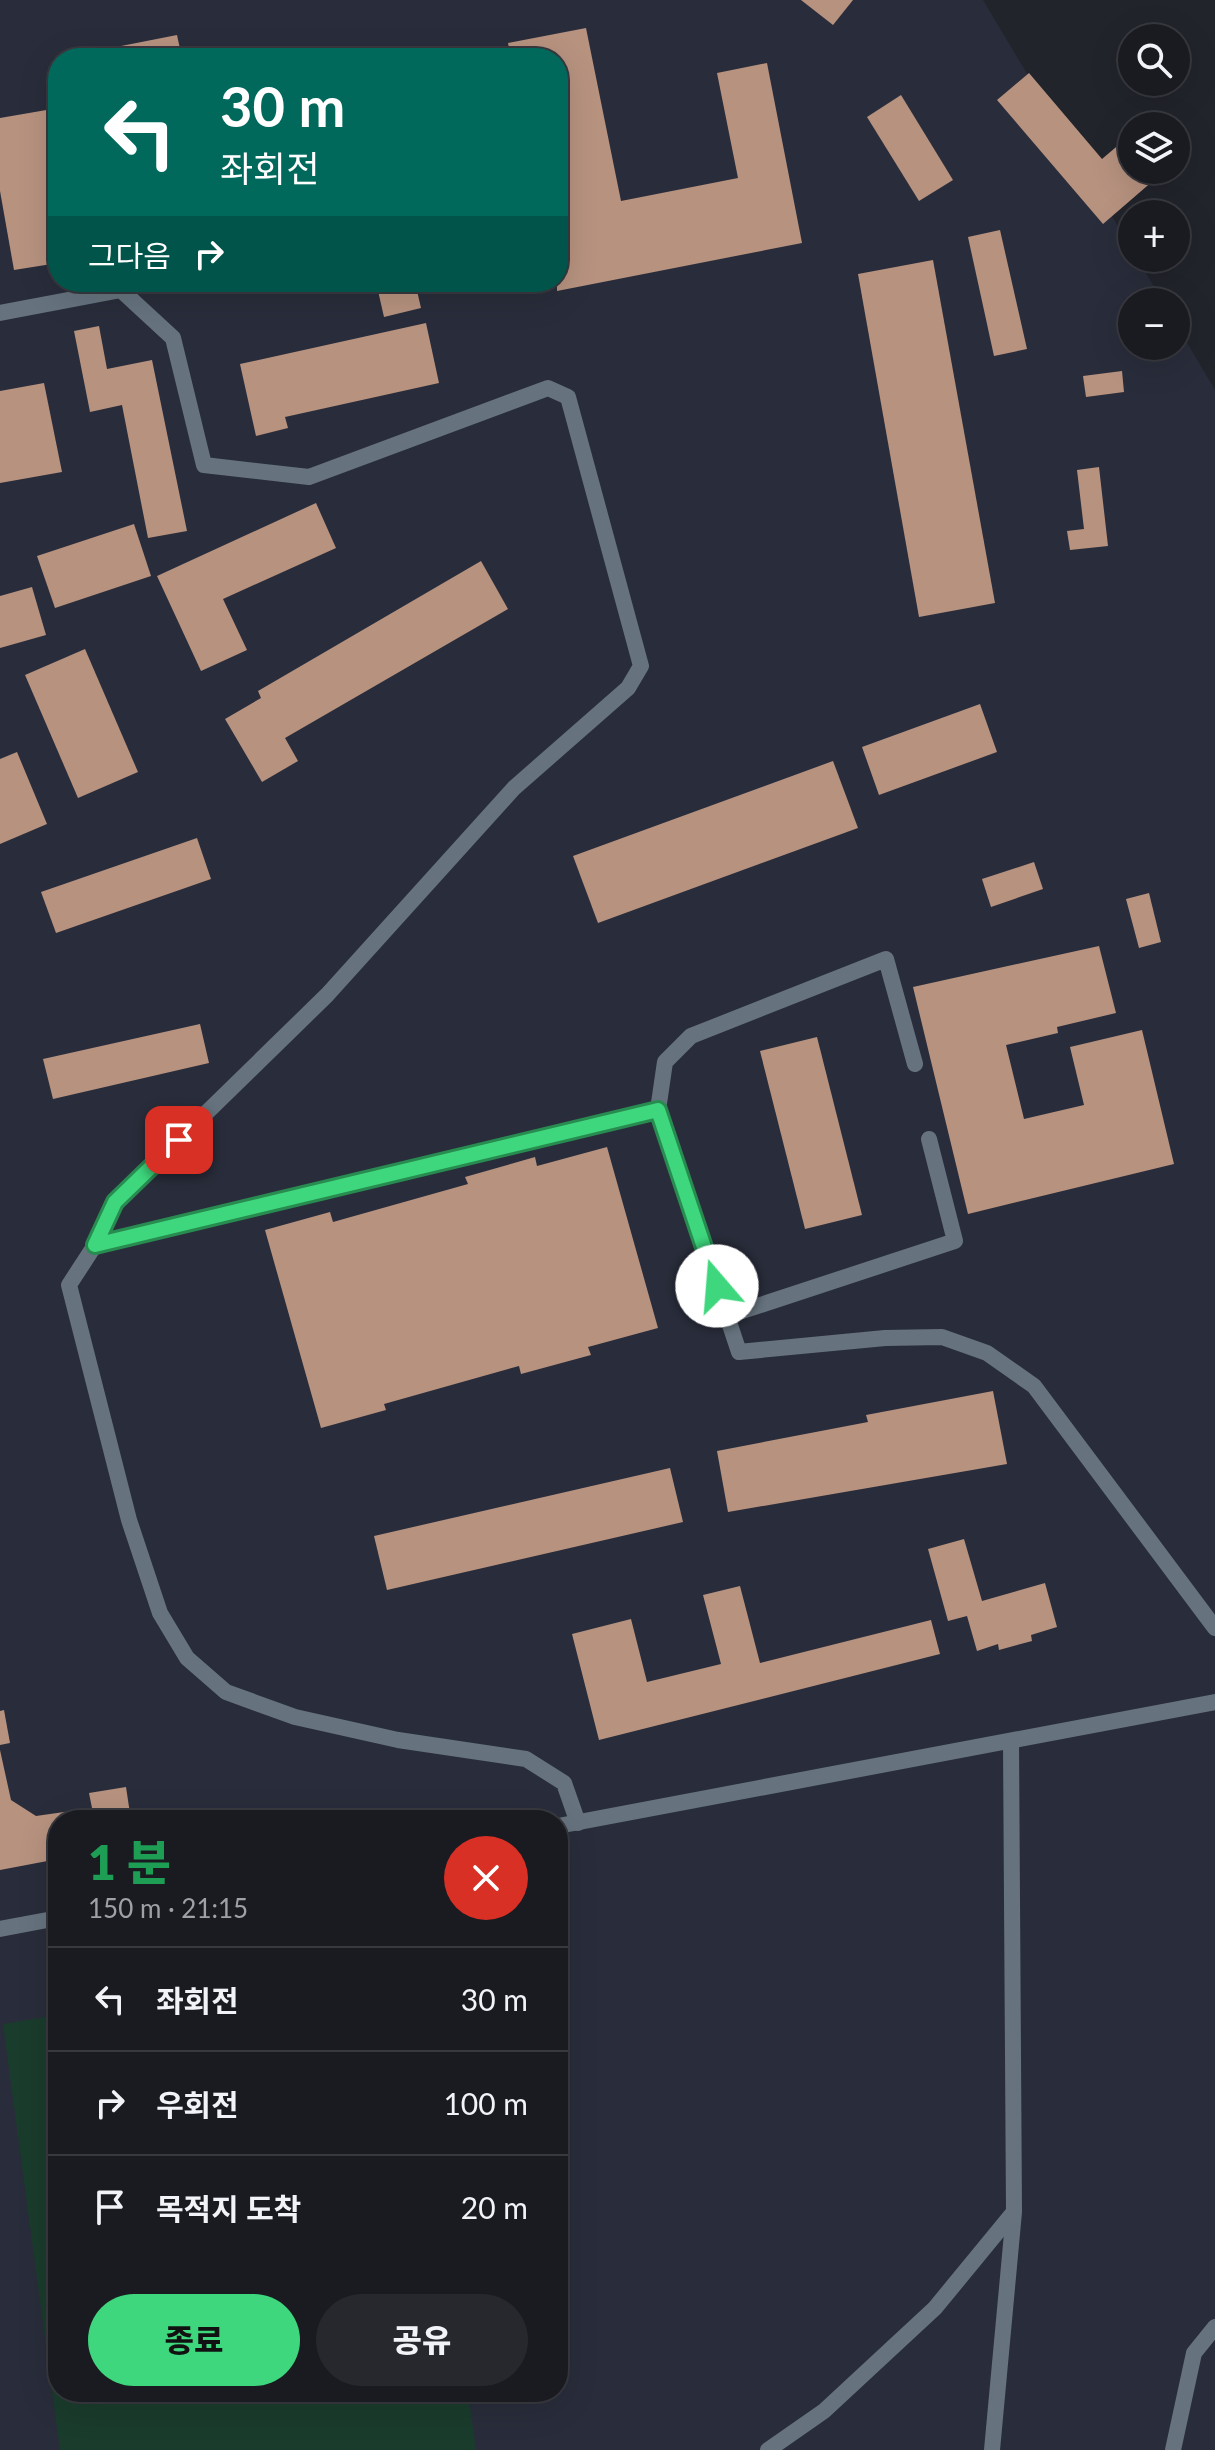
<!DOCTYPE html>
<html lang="ko">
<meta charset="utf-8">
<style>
:root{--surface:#1a1b21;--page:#27282e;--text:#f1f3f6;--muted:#9fa1a5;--line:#38393f;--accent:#3ed77d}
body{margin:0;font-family:Lato,"Noto Sans KR",sans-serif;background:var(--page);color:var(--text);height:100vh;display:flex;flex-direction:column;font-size:30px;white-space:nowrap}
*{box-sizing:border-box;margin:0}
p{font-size:26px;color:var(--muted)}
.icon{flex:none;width:44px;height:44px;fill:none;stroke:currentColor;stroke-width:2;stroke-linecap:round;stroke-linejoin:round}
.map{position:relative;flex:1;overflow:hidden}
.details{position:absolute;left:48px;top:1810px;width:520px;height:592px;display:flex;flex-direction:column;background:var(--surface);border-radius:32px;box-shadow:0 8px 32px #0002,0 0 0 2px var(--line)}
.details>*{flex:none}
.top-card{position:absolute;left:48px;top:48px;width:520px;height:244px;border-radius:32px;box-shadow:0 8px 32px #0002,0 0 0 2px var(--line);background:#00695c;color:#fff;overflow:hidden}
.tools{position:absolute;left:1118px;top:24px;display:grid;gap:16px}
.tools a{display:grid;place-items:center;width:72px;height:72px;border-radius:50%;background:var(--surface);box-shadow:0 8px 32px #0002,0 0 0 2px var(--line);font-size:40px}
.pin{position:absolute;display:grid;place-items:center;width:68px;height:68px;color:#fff;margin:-34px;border-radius:16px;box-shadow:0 4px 12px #0006}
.me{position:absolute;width:88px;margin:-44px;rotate:342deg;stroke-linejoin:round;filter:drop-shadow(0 0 6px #0008)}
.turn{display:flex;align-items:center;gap:28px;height:168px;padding:0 40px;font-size:36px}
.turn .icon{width:104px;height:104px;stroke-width:2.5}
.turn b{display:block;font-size:56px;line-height:68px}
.then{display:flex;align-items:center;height:76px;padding:0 40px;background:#0003;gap:16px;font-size:30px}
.round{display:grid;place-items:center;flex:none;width:84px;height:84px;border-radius:42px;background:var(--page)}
.headline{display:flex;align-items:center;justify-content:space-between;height:136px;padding:0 40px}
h1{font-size:48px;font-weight:800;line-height:60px;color:#1e9e55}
.action{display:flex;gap:16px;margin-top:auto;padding:16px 40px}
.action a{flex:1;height:92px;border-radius:48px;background:var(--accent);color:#111;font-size:32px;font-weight:800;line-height:92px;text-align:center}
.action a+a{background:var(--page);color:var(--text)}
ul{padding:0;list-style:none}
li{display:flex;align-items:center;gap:24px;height:104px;padding:0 40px;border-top:2px solid var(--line)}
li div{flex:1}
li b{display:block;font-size:30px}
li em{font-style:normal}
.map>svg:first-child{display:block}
.built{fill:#292d3b;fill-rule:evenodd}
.green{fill:#1a3c2c}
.building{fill:#b7927f}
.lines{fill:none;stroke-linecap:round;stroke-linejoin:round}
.street{stroke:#66737e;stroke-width:16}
.route-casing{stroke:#288c51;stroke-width:20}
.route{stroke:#3ed77d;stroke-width:14}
</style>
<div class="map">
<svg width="1215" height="2450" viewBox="0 0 1215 2450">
<rect width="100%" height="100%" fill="#22242c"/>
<path class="built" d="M0,0H983L1132,250V258H1137L1163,302H1132V346H1176V324L1215,390V2450H0ZM58,58H558V282H58ZM58,1820H558V2392H58Z"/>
<path class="green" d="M58,2015V2392H468L476,2450H60L3,2024Z"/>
<g class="building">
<path d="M801,0H853L833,25Z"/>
<path d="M586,28L621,201L738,178L717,73L767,63L802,243L557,291L558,58H511L508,43Z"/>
<path d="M177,35L182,58H118L116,47Z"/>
<path d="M1029,73L1102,159L1122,142L1132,153V170H1146L1154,180L1103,224L997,100Z"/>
<path d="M901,95L953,180L919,201L867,117Z"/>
<path d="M58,108V263L14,270L0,191V118Z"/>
<path d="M1000,230L1027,349L994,356L968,237Z"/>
<path d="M933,260L995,603L919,617L858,274Z"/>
<path d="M376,282H415L421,308L384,317Z"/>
<path d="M426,323L439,383L285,417L288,428L256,436L240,364Z"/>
<path d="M99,326L107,369L152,360L187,531L148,538L122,405L90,412L74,331Z"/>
<path d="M1122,371L1124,392L1086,397L1083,376Z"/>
<path d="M44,383L62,472L0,483V391Z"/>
<path d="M1099,467L1108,546L1070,550L1067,531L1084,529L1077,470Z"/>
<path d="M316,503L336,548L223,599L247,650L201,671L157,576Z"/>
<path d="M134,524L151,576L55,608L37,556Z"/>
<path d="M481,561L508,609L285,738L298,761L262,782L225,719L261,698L258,691Z"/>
<path d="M32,587L46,635L0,648V596Z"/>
<path d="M85,649L138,772L78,798L25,675Z"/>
<path d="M980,704L997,752L879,795L862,747Z"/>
<path d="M17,752L47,824L0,844V759Z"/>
<path d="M833,761L858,828L598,923L573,856Z"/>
<path d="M197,838L211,879L56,933L41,892Z"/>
<path d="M1034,862L1043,889L991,907L982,879Z"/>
<path d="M1149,893L1161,942L1139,948L1126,899Z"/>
<path d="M1099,946L1116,1013L1057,1027L1058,1033L1006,1045L1024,1119L1084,1105L1070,1047L1142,1030L1174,1164L968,1214L913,987Z"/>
<path d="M200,1024L209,1063L53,1099L43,1059Z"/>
<path d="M817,1037L862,1215L805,1229L760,1051Z"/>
<path d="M607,1147L658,1328L588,1347L591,1355L521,1374L519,1366L384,1404L386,1410L321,1428L265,1230L330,1212L333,1222L468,1184L465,1177L535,1157L537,1166Z"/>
<path d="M993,1391L1007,1464L728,1512L717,1451L868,1422L866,1415Z"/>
<path d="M670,1468L683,1522L387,1590L374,1536Z"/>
<path d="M964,1539L982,1601L1045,1583L1057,1627L1031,1635L1032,1641L999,1650L998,1644L977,1651L967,1616L948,1621L928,1549Z"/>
<path d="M740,1586L760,1663L931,1620L940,1654L599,1740L572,1634L631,1619L647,1682L721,1664L703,1595Z"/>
<path d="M4,1710L10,1743L0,1745V1711Z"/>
<path d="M0,1750L11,1800L36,1816L92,1808L89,1793L126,1787L131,1820H58V1859L0,1870Z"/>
</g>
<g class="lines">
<g class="street">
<path d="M0,313L121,290L173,338L204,465L309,477L548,388L568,397L641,666L628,688L514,788L327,995L115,1202L95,1245L69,1285L129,1520L160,1613L187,1658L226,1692L295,1717L398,1740L526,1759L564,1783L578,1823"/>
<path d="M658,1110L665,1062L691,1036L886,959L915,1064"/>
<path d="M95,1245L658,1110L739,1352L885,1338L942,1337L987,1353L1034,1386L1215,1628"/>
<path d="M727,1316L955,1241L929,1139"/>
<path d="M558,1826L1215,1702"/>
<path d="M0,1929L58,1918"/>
<path d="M768,2450L824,2411L935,2308L1013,2213"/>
<path d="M992,2450L1014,2212L1011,1742"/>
<path d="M1173,2450L1194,2353L1215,2327"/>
</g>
</g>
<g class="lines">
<defs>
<path id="route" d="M179,1140L115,1202L95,1245L658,1110L717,1286"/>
</defs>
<use href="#route" class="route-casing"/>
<use href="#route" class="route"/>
</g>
</svg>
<div class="tools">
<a><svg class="icon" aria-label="search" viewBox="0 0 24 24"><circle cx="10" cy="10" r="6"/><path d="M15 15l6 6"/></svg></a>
<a><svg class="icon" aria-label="layers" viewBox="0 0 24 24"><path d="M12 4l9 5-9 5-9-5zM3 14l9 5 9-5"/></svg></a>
<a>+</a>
<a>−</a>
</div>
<div class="pin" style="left:179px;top:1140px;background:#d93025"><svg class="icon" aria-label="arrive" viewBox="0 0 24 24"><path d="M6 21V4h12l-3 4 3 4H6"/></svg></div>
<svg class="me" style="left:717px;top:1286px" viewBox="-20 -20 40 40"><circle r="19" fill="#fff"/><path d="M0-13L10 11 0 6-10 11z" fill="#3ed77d"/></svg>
<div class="top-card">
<div class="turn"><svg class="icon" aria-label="left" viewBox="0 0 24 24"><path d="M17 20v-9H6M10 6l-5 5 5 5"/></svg><div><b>30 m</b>좌회전</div></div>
<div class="then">그다음<svg class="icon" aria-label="right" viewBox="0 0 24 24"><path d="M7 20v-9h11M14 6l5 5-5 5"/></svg></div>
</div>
<section class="details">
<div class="headline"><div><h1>1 분</h1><p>150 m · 21:15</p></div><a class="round" style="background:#d93025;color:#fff"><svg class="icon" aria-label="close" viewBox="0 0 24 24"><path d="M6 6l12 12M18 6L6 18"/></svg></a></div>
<ul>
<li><svg class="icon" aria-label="left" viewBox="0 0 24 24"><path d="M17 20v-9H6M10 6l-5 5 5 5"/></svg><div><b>좌회전</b></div><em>30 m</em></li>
<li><svg class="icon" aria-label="right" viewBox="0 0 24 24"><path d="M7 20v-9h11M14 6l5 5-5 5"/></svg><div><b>우회전</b></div><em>100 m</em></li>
<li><svg class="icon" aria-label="arrive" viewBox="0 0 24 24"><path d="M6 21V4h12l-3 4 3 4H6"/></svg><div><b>목적지 도착</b></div><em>20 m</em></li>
</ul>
<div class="action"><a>종료</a><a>공유</a></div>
</section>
</div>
